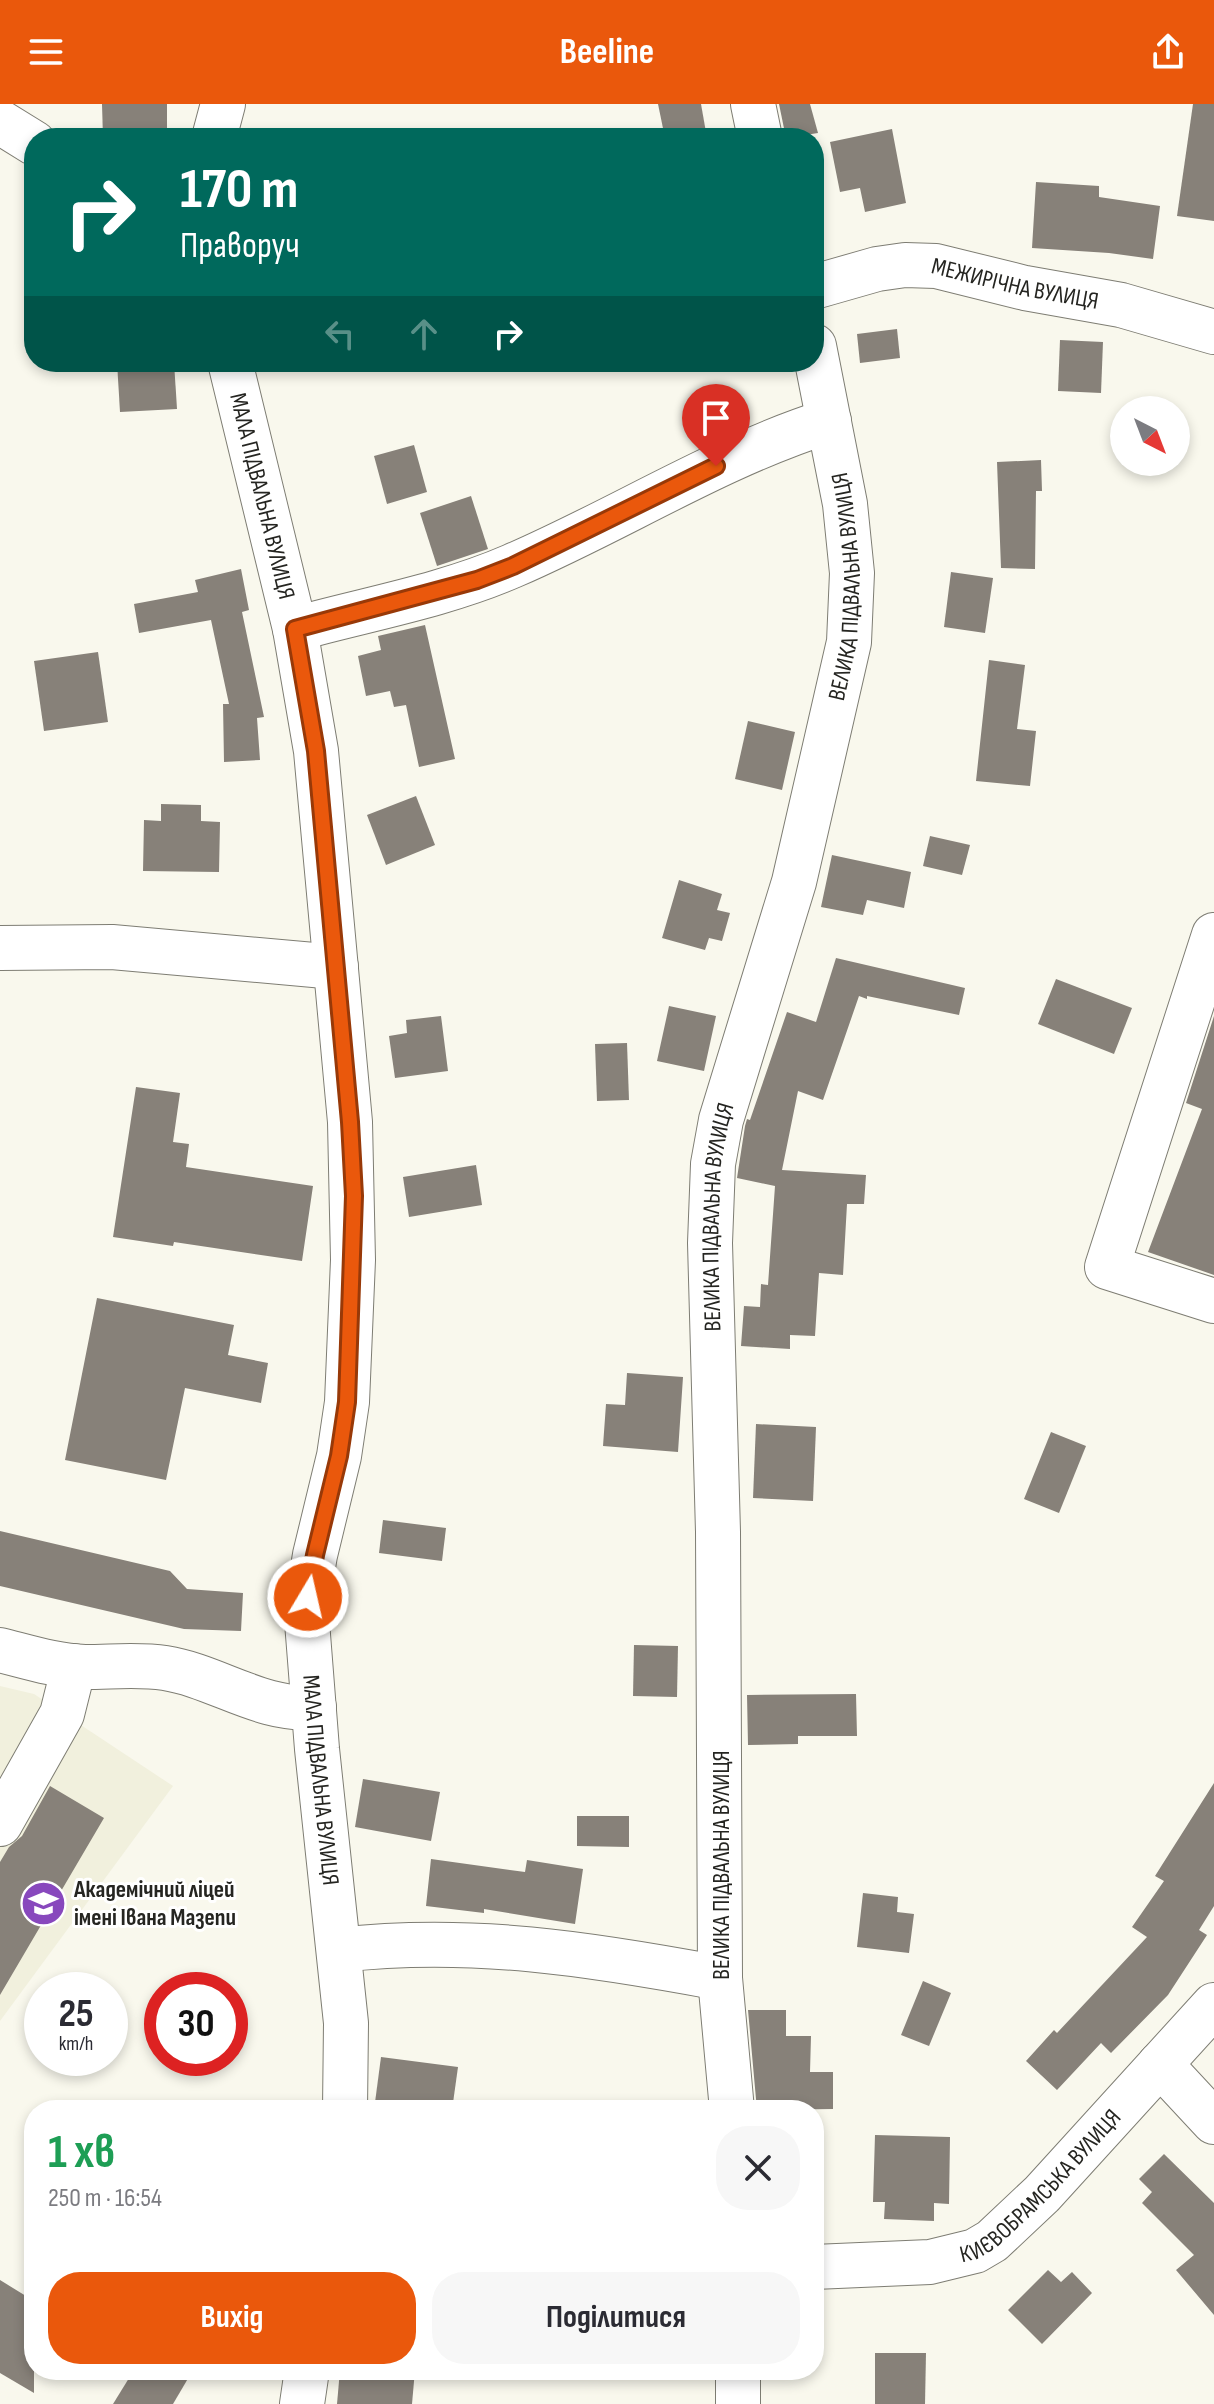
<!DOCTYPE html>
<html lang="uk">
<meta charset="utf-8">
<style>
:root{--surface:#fff;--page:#f7f7f7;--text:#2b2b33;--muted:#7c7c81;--accent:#ea580c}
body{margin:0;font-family:"Sofia Sans Condensed",sans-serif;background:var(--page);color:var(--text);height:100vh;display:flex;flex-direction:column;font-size:30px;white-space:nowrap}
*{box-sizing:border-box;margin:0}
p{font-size:26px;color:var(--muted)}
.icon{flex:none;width:44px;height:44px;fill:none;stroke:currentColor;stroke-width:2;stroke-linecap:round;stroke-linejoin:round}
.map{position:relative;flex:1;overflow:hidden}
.details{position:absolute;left:24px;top:1996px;width:800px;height:280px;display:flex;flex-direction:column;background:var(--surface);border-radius:32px;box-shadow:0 4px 12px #0003}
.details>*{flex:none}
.banner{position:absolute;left:24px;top:24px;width:800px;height:244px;border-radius:32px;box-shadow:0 4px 12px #0003;background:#00695c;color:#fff;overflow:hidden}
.needle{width:52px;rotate:138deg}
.buttons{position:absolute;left:1110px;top:292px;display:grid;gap:16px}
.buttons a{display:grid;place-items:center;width:80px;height:80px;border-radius:50%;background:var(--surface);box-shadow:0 4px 12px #0003;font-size:40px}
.speed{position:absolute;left:24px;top:1868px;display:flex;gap:16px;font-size:40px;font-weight:700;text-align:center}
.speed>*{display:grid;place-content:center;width:104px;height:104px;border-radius:50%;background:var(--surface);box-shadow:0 4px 12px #0003;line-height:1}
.speed small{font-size:20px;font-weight:400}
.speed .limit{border:12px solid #d22;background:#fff;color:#111}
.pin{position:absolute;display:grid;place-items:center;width:68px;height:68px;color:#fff;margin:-82px -34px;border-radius:50% 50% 50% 0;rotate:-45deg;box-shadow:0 0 8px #0007}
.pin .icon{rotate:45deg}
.me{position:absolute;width:88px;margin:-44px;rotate:9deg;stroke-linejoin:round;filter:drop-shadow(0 0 6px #0008)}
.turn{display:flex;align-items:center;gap:28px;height:168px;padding:0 24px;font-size:36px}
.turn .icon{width:104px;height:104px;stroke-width:2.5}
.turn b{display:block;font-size:56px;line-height:68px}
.lanes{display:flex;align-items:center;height:76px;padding:0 24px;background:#0003;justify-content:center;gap:40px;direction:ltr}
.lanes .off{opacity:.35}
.round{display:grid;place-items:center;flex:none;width:84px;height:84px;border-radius:32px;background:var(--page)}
.overview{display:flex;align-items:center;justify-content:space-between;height:136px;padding:0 24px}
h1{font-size:48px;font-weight:700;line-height:60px;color:#1e9e55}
.primary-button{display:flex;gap:16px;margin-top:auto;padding:16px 24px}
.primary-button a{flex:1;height:92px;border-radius:32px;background:var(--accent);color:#fff;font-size:32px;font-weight:700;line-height:92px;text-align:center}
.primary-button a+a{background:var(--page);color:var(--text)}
header{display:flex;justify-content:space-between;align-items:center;height:104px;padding:0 24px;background:var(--accent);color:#fff;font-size:36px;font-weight:700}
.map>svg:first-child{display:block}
.built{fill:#f1f0dd}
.building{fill:#878179}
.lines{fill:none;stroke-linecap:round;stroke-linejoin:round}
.minor-casing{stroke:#7e7d73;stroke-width:46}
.minor{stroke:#fff;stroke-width:44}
.route-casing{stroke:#983908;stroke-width:20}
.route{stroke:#ea580c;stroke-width:14}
.labels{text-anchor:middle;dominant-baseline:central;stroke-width:6;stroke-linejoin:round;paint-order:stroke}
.street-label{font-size:24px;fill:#252521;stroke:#fff}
.poi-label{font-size:24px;font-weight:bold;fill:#252521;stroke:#fff;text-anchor:start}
</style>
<header><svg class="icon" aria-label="menu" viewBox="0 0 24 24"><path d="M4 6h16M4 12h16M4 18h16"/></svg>Beeline<svg class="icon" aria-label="share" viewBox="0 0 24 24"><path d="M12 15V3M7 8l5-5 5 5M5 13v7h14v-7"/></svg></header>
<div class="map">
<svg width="1214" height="2300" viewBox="0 0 1214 2300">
<rect width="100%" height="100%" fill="#f9f8ed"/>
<path class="built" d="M0,1582L34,1590L173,1682L0,1917Z"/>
<g class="building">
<path d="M102,0H167V34H103Z"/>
<path d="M658,0H701L707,34H665Z"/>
<path d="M779,0H810L818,29L786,34Z"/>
<path d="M1193,0H1214V117L1177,112Z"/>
<path d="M892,25L906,99L865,108L860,84L840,88L830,38Z"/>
<path d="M1036,78L1099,82V93L1160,102L1153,155L1109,149L1032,144Z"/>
<path d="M897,225L900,254L860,259L857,230Z"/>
<path d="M1060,236L1103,238L1101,289L1058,287Z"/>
<path d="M117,258H174L177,305L120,308Z"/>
<path d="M414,341L427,388L387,400L374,352Z"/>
<path d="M1041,356L1042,387H1036L1035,465L1001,464L997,358Z"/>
<path d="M471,392L488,445L437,462L420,409Z"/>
<path d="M241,465L249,506L242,508L264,613L257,614L260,656L224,658L223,600H229L211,516L139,529L134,500L198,488L195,476Z"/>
<path d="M951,468L993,474L985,529L944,523Z"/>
<path d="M425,521L455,655L419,663L406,601L394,603L390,587L366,592L358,552L381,546L378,532Z"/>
<path d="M98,548L108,618L44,627L34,557Z"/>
<path d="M989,556L1025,561L1017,625L1036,627L1030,682L976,677Z"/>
<path d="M748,617L795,628L782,686L735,675Z"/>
<path d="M416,692L435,741L386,761L367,711Z"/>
<path d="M161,700L201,701V717L220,718L219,768L143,767L144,716L161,717Z"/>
<path d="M930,732L970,741L962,771L923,762Z"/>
<path d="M832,751L911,768L904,804L867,796L863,811L821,803Z"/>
<path d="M679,776L722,790L717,806L730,809L722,837L709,834L705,846L662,834Z"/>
<path d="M836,854L965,884L959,911L867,892V895L859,892L823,996L798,987L782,1066L866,1071L864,1100H847L843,1171L819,1169L815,1232L790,1231V1245L741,1242L744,1202L760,1203L761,1180L768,1181L775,1082L737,1074L745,1022L747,1015L750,1016L787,908L816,918Z"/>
<path d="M1056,875L1132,904L1114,950L1038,920Z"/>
<path d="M669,902L716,912L704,967L657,957Z"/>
<path d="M441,912L448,967L395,974L389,932L407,929L406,916Z"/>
<path d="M1214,912V1171L1148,1148L1202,1005L1186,999Z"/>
<path d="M627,939L629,996L597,997L595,940Z"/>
<path d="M136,983L180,989L173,1038L189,1040L186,1063L313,1082L302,1157L174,1138L173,1142L113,1133Z"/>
<path d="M476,1061L482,1101L409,1113L403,1073Z"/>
<path d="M97,1194L234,1221L228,1251L268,1259L261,1299L185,1284L166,1376L65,1356Z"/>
<path d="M627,1269L683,1273L678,1348L603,1342L606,1300L625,1301Z"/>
<path d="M756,1320L816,1323L813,1397L753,1394Z"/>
<path d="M1051,1328L1086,1342L1059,1409L1024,1395Z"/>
<path d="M383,1416L446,1424L442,1457L379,1449Z"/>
<path d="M0,1427L170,1467L187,1485L243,1489L241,1527L184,1525L0,1482Z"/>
<path d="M634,1541L678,1542L677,1593L633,1592Z"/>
<path d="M856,1590L857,1632H798V1640L748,1641L747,1591Z"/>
<path d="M363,1675L440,1688L431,1737L355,1723Z"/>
<path d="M1214,1679V1802L1199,1826L1207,1831L1168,1891L1111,1949L1101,1939L1057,1986L1026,1957L1054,1926L1057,1929L1147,1833L1132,1823L1164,1777L1155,1772Z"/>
<path d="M50,1682L104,1714L0,1891V1758L9,1743L22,1732Z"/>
<path d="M577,1712H629V1743L577,1742Z"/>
<path d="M431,1755L525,1768L527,1756L583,1765L575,1820L484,1805V1809L426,1802Z"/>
<path d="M863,1789L898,1793L897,1808L914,1810L909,1849L857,1843Z"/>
<path d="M923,1877L951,1889L929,1942L901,1931Z"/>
<path d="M748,1906H786V1932H811L810,1968H833V2005L757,2006Z"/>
<path d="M381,1953L458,1963L452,2006H374Z"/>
<path d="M875,2031L950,2033L949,2100L934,2099V2117L884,2115L885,2098H873Z"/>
<path d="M1164,2050L1214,2099V2211L1176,2166L1194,2151L1142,2099L1152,2088L1139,2075Z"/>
<path d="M1048,2166L1061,2178L1072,2168L1092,2189L1042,2240L1008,2206Z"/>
<path d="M0,2176L34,2197V2289L0,2269Z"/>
<path d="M875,2249H926L925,2300H875Z"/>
<path d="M134,2266H193L173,2300H113Z"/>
<path d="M340,2266H415L412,2300H337Z"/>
</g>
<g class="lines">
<defs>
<g id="minor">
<path d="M753,0L760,34"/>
<path d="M0,18L34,39"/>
<path d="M214,34L223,0"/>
<path id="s1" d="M814,183L877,165L905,161L936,162L1025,184L1121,201L1214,228"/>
<path id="s2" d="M230,258L295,525L316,647L350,1018L353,1156L347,1298L339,1352L315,1451L308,1493L307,1518L317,1645L346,1919L345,2006"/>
<path d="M295,525C367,505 443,492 512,462C619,416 718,352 829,317"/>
<path d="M1214,831L1107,1163L1214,1197"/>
<path d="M0,844L112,843L336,863"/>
<path d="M0,1546C28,1553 56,1562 85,1563C112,1563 139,1560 165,1564C216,1572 262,1608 314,1603"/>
<path d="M0,1720L62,1610L74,1562"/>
<path d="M339,1846C470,1831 591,1850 720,1874"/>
<path d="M1160,1960L1214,2018"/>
<path id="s3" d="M732,2006L720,1874L718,1428L710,1139L713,1060L721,1016L794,778L849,538L852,469L845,400L814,242"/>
<path id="s4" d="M814,2163L930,2158L975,2147L992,2137L1042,2090L1214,1901"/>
<path d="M738,2266V2300"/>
<path d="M302,2300L307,2266"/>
</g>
</defs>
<use href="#minor" class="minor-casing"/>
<use href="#minor" class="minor"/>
</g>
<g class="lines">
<defs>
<path id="route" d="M308,1493L315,1451L339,1352L347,1298L354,1092L350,1018L316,647L295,525L477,476L513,462L716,362"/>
</defs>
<use href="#route" class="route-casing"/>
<use href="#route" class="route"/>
</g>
<defs>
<symbol id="school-disc" viewBox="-11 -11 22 22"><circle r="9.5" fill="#8848bd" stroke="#fff"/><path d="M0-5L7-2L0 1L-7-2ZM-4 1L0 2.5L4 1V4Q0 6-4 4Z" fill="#fff"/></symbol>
</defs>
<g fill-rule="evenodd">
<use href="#school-disc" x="18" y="1774" width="51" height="51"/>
</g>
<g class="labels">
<g class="street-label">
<text stroke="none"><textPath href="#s1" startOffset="206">МЕЖИРІЧНА ВУЛИЦЯ</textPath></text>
<text stroke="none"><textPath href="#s2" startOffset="138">МАЛА ПІДВАЛЬНА ВУЛИЦЯ</textPath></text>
<text stroke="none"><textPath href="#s3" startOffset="1542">ВЕЛИКА ПІДВАЛЬНА ВУЛИЦЯ</textPath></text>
<text stroke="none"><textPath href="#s3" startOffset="894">ВЕЛИКА ПІДВАЛЬНА ВУЛИЦЯ</textPath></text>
<text stroke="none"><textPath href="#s2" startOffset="1434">МАЛА ПІДВАЛЬНА ВУЛИЦЯ</textPath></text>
<text transform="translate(721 1761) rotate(-90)">ВЕЛИКА ПІДВАЛЬНА ВУЛИЦЯ</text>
<text stroke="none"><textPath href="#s4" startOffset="254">КИЄВОБРАМСЬКА ВУЛИЦЯ</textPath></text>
</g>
<g class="poi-label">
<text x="74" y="1785">Академічний ліцей<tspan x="74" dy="28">імені Івана Мазепи</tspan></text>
</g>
</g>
</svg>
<div class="buttons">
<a><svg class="needle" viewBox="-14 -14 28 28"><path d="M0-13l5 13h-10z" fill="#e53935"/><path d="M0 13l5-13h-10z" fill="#7c7c81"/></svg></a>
</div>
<div class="speed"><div>25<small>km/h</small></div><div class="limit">30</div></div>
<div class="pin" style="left:716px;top:362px;background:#d93025"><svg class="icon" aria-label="arrive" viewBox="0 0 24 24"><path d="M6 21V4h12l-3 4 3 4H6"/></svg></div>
<svg class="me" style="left:308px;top:1493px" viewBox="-20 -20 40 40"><circle r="17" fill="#ea580c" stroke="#fff" stroke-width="3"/><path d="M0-11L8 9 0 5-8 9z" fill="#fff"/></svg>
<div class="banner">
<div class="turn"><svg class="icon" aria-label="right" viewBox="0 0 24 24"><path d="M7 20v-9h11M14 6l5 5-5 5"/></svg><div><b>170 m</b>Праворуч</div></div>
<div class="lanes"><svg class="icon off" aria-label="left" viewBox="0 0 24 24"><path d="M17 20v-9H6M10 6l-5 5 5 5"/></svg><svg class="icon off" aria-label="ahead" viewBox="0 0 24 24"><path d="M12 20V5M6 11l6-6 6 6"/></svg><svg class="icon" aria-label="right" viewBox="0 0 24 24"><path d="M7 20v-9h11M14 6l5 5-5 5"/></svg></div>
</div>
<section class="details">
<div class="overview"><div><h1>1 хв</h1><p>250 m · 16:54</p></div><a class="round"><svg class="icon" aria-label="close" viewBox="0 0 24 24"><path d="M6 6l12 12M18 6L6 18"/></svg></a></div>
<div class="primary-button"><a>Вихід</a><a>Поділитися</a></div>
</section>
</div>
